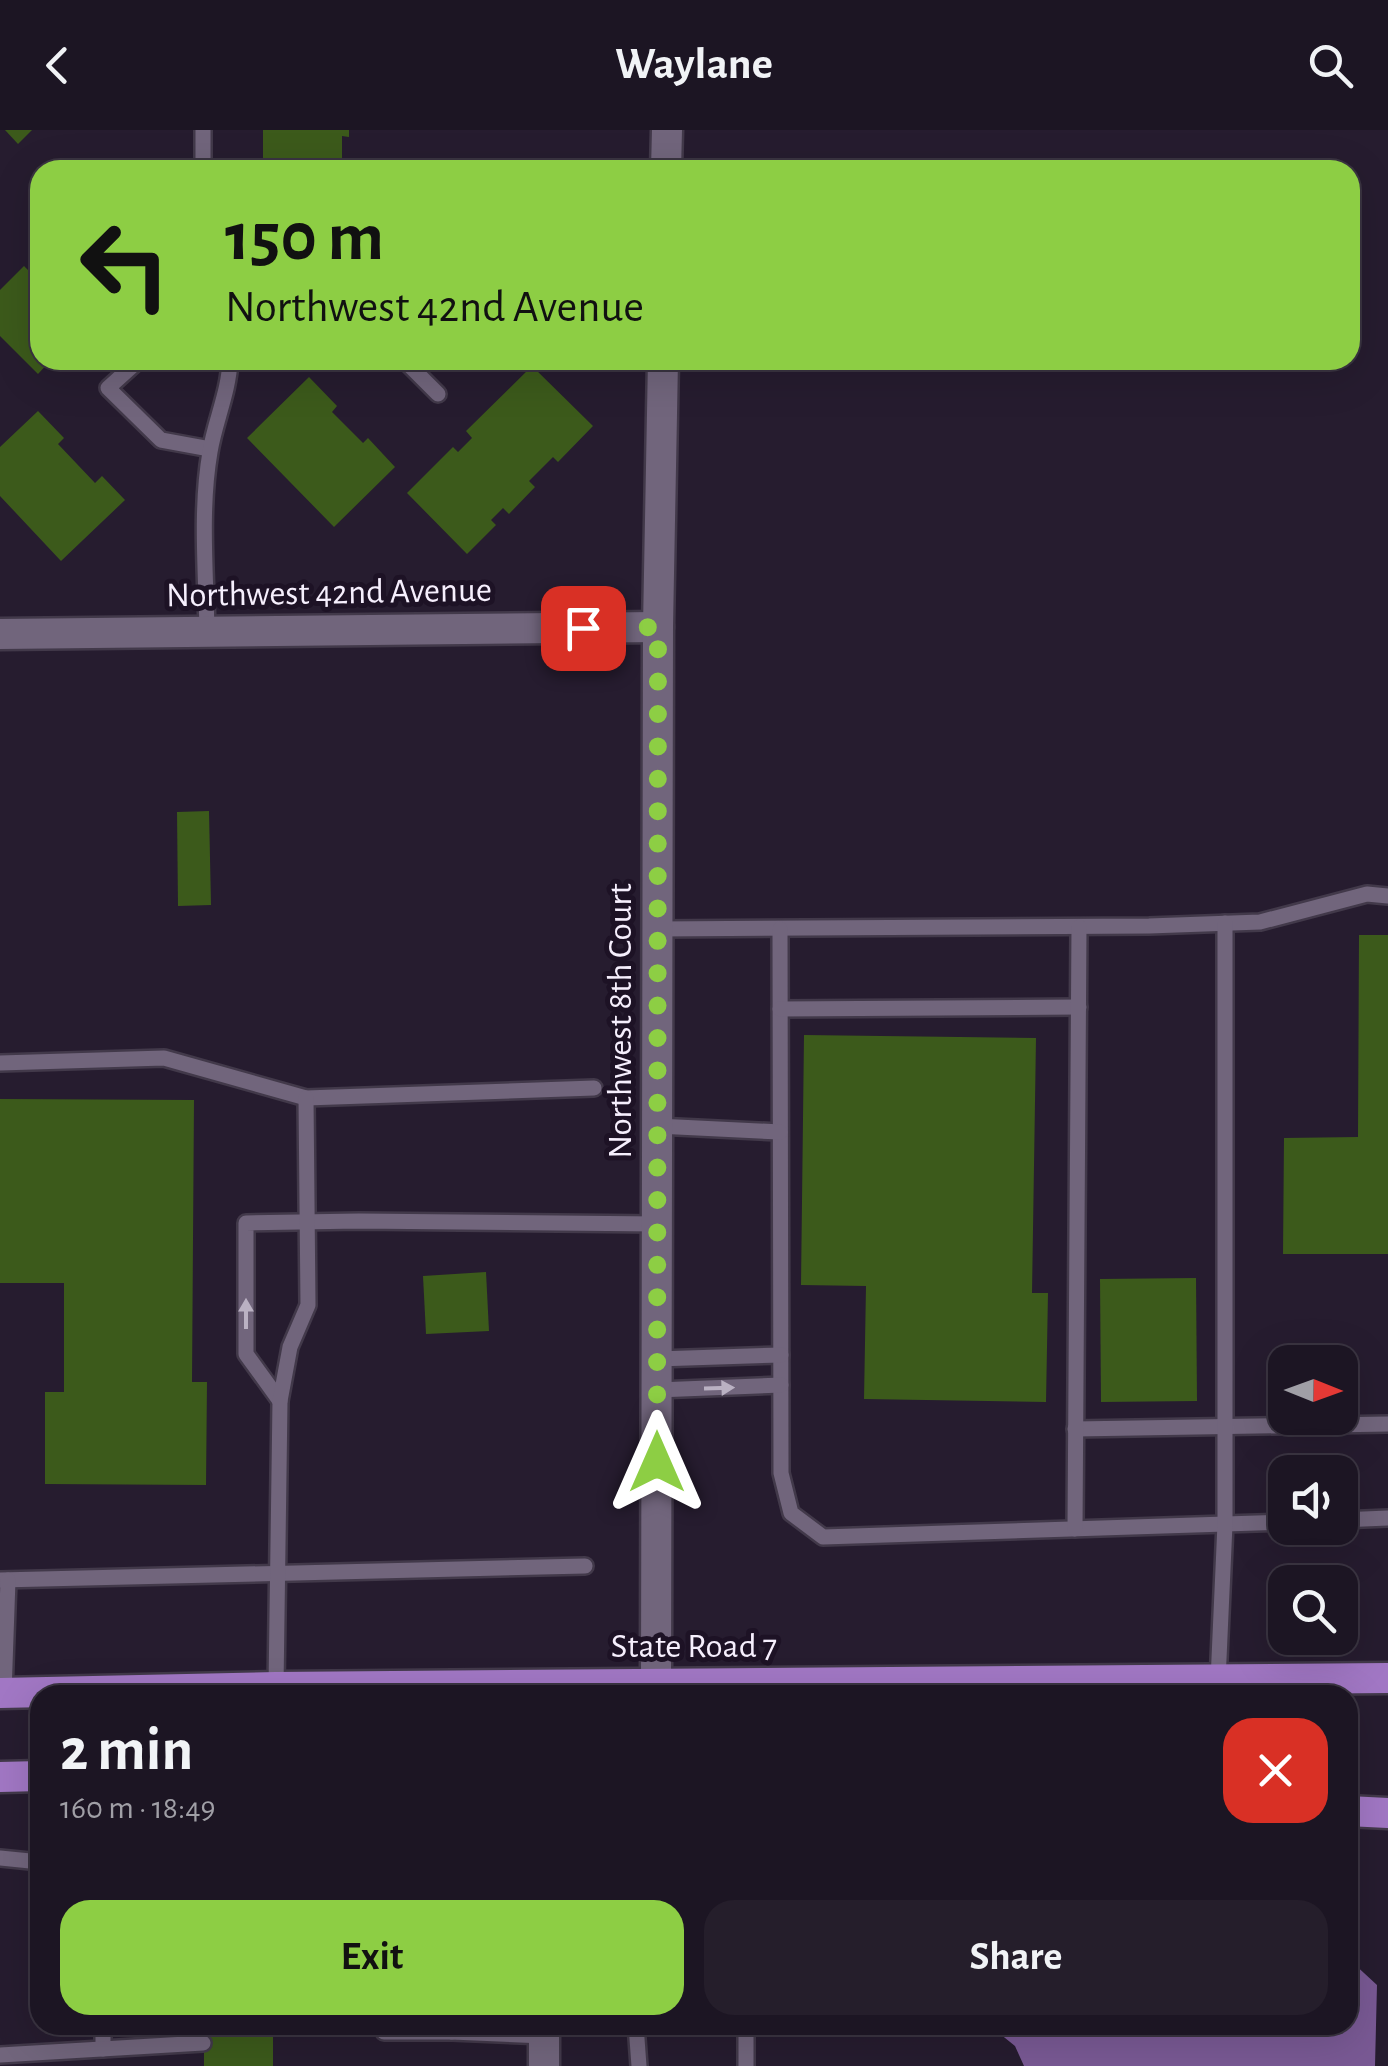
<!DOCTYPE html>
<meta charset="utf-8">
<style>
:root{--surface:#1c1523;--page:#251e2b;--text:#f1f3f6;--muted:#a09fa6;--line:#3a3441;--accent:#8dce44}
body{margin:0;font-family:"Alegreya Sans",sans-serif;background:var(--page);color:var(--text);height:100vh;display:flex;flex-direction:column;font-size:38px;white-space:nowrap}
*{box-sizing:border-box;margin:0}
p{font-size:32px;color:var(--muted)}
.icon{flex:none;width:55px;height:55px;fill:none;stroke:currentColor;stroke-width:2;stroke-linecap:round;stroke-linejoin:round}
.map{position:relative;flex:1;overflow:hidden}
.details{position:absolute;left:30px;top:1555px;width:1328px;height:350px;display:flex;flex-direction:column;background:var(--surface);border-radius:30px;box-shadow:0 10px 40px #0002,0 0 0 2px var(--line)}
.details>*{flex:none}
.banner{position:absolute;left:30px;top:30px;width:1330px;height:210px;border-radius:30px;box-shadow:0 10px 40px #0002,0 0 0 2px var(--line);background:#8dce44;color:#111;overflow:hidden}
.needle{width:65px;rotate:91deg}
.tools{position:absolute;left:1268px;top:1215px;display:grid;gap:20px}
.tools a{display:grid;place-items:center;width:90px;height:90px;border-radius:20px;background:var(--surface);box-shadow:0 10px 40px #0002,0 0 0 2px var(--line);font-size:50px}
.pin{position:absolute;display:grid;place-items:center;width:85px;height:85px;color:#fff;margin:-42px;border-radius:20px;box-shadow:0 5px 15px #0006}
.me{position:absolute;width:110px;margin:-55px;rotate:0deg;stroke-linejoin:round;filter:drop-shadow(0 0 8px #0008)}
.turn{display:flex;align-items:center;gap:35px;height:210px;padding:0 30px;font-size:45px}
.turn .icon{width:130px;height:130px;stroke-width:2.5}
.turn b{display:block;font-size:70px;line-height:85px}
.round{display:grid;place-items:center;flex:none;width:105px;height:105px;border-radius:30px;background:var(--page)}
.headline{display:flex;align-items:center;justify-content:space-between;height:170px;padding:0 30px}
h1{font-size:60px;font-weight:700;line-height:75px}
.action{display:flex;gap:20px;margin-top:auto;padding:20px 30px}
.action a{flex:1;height:115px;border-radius:30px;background:var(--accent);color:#111;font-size:40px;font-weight:700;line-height:115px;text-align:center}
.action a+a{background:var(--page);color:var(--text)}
header{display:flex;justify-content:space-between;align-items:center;height:130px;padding:0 30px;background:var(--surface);font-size:45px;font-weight:700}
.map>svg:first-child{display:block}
.water{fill:#795994}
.building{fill:#3c5a1b}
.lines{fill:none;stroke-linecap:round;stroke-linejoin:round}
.service-casing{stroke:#42394a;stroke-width:20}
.minor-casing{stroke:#42394a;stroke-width:35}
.primary-casing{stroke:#42394a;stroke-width:35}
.service{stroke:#71657c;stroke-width:15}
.minor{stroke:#71657c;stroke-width:30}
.primary{stroke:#a177c4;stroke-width:30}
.oneway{fill:#bab1c3}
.route{stroke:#8dce44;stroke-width:18;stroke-dasharray:0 32.4}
.labels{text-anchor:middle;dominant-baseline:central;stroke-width:10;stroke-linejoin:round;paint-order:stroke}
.street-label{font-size:35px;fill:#f6effd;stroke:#1d1225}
</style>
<header><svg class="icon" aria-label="back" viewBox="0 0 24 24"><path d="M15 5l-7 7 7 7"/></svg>Waylane<svg class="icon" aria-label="search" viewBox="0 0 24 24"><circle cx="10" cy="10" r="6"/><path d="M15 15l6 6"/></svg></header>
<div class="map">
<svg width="1388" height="1936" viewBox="0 0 1388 1936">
<rect width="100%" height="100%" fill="#261c2f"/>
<path class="water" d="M1348,1831H1351L1377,1855L1375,1936H1024L1015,1916L989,1895H1348Z"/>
<g class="building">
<path d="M5,0H32L18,14Z"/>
<path d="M263,0H349V7L342,6V29H350V40H271L272,33H263Z"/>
<path d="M40,130V230H51L38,244L0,206V160L24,136L29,141Z"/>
<path d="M532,236L593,296L558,332L553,327L529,351L535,357L509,384L503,378L491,390L496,395L467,424L407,363L453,317L458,322L472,308L466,301Z"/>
<path d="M309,247L337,276L332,282L363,313L368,308L395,337L334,397L247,308Z"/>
<path d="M38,281L64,308L58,314L95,353L102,346L125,370L61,431L0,366V317Z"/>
<path d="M209,681L211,775L178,776L177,682Z"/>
<path d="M1359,805H1388V1124H1283L1284,1008L1358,1007Z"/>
<path d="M804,905L1036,908L1032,1163H1048L1046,1272L864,1269L866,1156L801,1155Z"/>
<path d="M0,969L194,970L192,1252H207L206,1355L45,1354V1262H64V1153H0Z"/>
<path d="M486,1142L489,1201L426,1204L423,1146Z"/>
<path d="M1196,1148L1197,1271L1101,1272L1100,1149Z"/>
<rect x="204" y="1895" width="69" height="41"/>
</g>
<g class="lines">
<defs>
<g id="service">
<path d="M203,0V40"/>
<path d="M139,230L108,258L161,310L210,319"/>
<path d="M404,230L438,264"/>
<path d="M207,502C206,443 200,380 210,322C215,291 229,262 230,230"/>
<path d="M658,799L1149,796L1260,792L1367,764L1388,766"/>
<path d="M780,799L781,1343L791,1383L823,1407L1285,1392"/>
<path d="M780,879L1079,877"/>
<path d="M0,933L164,928L306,968L594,958"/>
<path d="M657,996L780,1002"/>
<path d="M657,1229L781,1225"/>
<path d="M657,1260L781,1255"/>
<path d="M280,1271L246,1224V1093L359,1091L657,1094"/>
<path d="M1075,1299L1388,1294"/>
<path d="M1340,1390L1388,1388"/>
<path d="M1075,1399L1079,797"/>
<path d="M0,1450L585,1436"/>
<path d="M1218,1551L1225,1394V793"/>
<path d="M276,1557L280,1271L290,1217L308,1175L306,968"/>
<path d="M4,1563L8,1450"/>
<path d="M0,1728L40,1732"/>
<path d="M454,1895L452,1902L544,1906"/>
<path d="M636,1895L639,1936"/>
<path d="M746,1895V1936"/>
<path d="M384,1902H452"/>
<path d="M103,1919V1895"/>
<path d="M0,1925L203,1913"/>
</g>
<g id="minor">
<path d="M666,40L667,0"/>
<path d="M0,504L658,497"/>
<path d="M656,1553L658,497L663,230"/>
<path d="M544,1936V1895"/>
</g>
<g id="primary">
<path d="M0,1563L276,1557L1388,1548"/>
<path d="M0,1647L40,1646"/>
<path d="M1348,1681L1388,1683"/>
</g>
</defs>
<use href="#service" class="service-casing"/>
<use href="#minor" class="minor-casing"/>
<use href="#primary" class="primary-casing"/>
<use href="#service" class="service"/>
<use href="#minor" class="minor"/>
<use href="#primary" class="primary"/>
</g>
<defs><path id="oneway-solid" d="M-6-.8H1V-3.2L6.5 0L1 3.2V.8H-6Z" transform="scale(2.5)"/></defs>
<g class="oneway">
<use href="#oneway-solid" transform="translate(246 1184) rotate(-90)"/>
<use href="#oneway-solid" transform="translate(719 1258) rotate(-2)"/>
</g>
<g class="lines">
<path class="route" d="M583,498L658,497L657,1332"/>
</g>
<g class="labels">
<g class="street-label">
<text transform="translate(329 463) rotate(-1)">Northwest 42nd Avenue</text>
<text transform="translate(620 891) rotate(-90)">Northwest 8th Court</text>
<text x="694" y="1516">State Road 7</text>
</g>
</g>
</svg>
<div class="tools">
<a><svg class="needle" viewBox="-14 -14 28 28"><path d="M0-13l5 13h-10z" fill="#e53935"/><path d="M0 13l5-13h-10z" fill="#a09fa6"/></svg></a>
<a><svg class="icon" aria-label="sound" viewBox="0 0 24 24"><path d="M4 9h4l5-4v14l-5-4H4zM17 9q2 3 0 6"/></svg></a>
<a><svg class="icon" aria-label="search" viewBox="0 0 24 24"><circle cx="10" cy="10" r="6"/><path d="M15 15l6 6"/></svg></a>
</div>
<div class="pin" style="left:583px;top:498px;background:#d93025"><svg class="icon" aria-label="arrive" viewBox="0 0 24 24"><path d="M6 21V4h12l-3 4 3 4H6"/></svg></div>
<svg class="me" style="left:657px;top:1332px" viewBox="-20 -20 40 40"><path d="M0-17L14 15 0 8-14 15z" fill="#8dce44" stroke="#fff" stroke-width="4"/></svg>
<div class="banner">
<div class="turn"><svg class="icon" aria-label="left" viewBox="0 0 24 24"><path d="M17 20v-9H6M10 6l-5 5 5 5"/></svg><div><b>150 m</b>Northwest 42nd Avenue</div></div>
</div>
<section class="details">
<div class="headline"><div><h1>2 min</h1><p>160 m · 18:49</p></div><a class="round" style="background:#d93025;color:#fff"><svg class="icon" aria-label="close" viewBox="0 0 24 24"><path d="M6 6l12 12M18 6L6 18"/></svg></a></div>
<div class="action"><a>Exit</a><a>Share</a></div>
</section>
</div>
